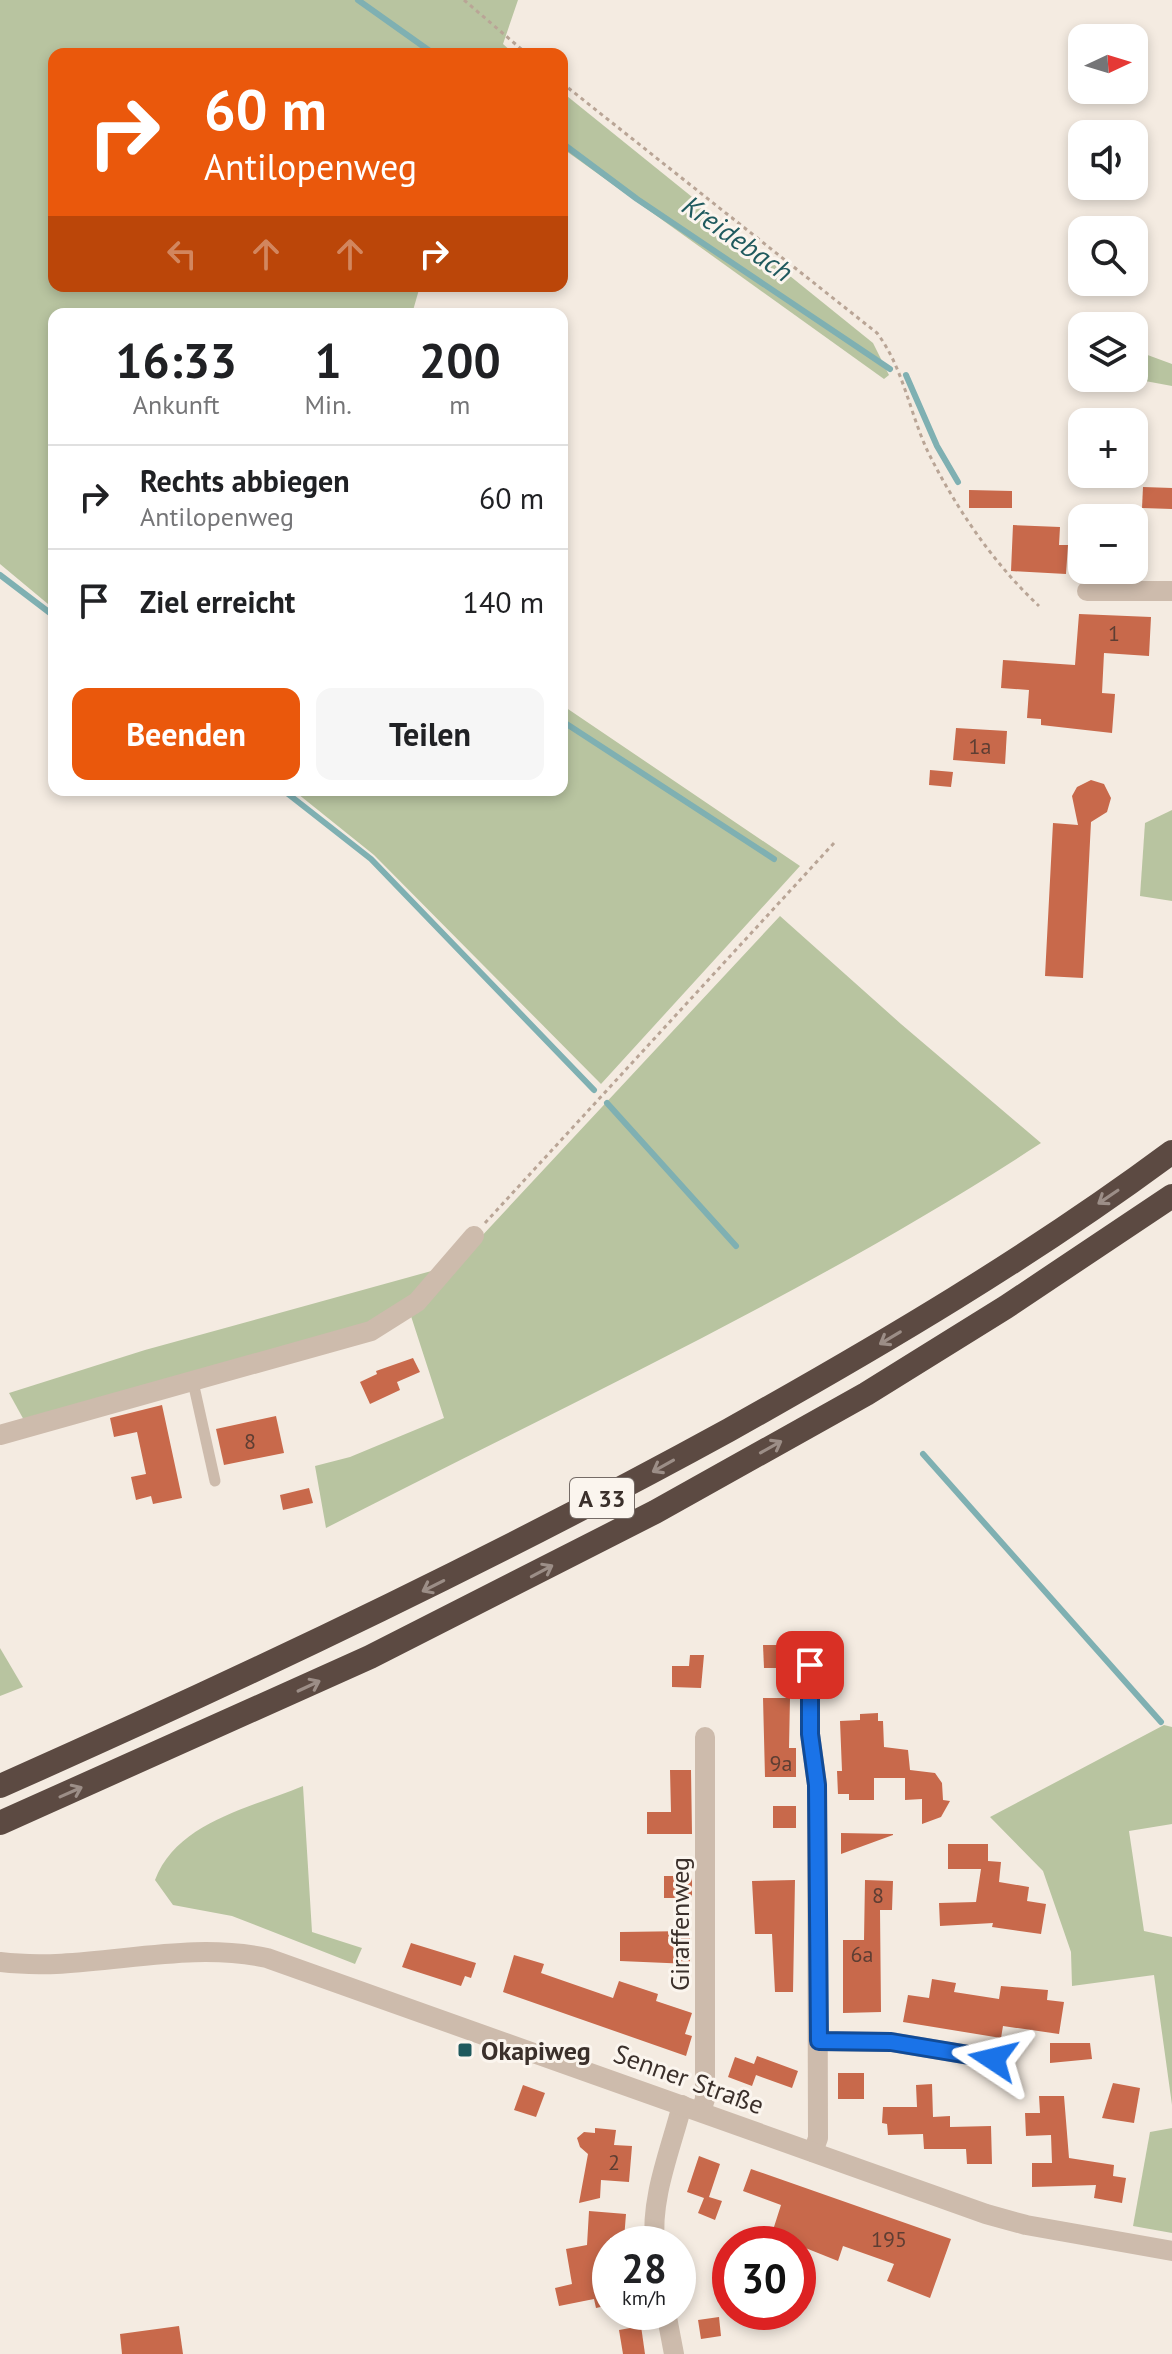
<!DOCTYPE html>
<html lang="de">
<meta charset="utf-8">
<style>
:root{--surface:#fff;--page:#f6f6f6;--text:#202124;--muted:#757577;--line:#e0e0e0;--accent:#ea580c}
body{margin:0;font-family:"PT Sans",sans-serif;background:var(--page);color:var(--text);height:100vh;display:flex;flex-direction:column;font-size:30px;white-space:nowrap}
*{box-sizing:border-box;margin:0}
p{font-size:26px;color:var(--muted)}
.icon{flex:none;width:44px;height:44px;fill:none;stroke:currentColor;stroke-width:2;stroke-linecap:round;stroke-linejoin:round}
.map{position:relative;flex:1;overflow:hidden}
.sheet{position:absolute;left:48px;top:308px;width:520px;height:488px;display:flex;flex-direction:column;background:var(--surface);border-radius:16px;box-shadow:0 4px 12px #0003}
.sheet>*{flex:none}
.guide{position:absolute;left:48px;top:48px;width:520px;height:244px;border-radius:16px;box-shadow:0 4px 12px #0003;background:#ea580c;color:#fff;overflow:hidden}
.needle{width:52px;rotate:86deg}
.buttons{position:absolute;left:1068px;top:24px;display:grid;gap:16px}
.buttons a{display:grid;place-items:center;width:80px;height:80px;border-radius:16px;background:var(--surface);box-shadow:0 4px 12px #0003;font-size:40px}
.speed{position:absolute;left:592px;top:2226px;display:flex;gap:16px;font-size:40px;font-weight:700;text-align:center}
.speed>*{display:grid;place-content:center;width:104px;height:104px;border-radius:50%;background:var(--surface);box-shadow:0 4px 12px #0003;line-height:1}
.speed small{font-size:20px;font-weight:400}
.speed .limit{border:12px solid #d22;background:#fff;color:#111}
.pin{position:absolute;display:grid;place-items:center;width:68px;height:68px;color:#fff;margin:-34px;border-radius:16px;box-shadow:0 4px 12px #0006}
.me{position:absolute;width:88px;margin:-44px;rotate:280deg;stroke-linejoin:round;filter:drop-shadow(0 0 6px #0008)}
.turn{display:flex;align-items:center;gap:28px;height:168px;padding:0 24px;font-size:36px}
.turn .icon{width:104px;height:104px;stroke-width:2.5}
.turn b{display:block;font-size:56px;line-height:68px}
.lanes{display:flex;align-items:center;height:76px;padding:0 24px;background:#0003;justify-content:center;gap:40px;direction:ltr}
.lanes .off{opacity:.35}
.eta{display:flex;justify-content:space-evenly;align-items:center;height:136px;text-align:center}
.eta b{font-size:48px;font-weight:700;line-height:56px}
.button{display:flex;gap:16px;margin-top:auto;padding:16px 24px}
.button a{flex:1;height:92px;border-radius:16px;background:var(--accent);color:#fff;font-size:32px;font-weight:700;line-height:92px;text-align:center}
.button a+a{background:var(--page);color:var(--text)}
ul{padding:0;list-style:none}
li{display:flex;align-items:center;gap:24px;height:104px;padding:0 24px;border-top:2px solid var(--line)}
li div{flex:1}
li b{display:block;font-size:30px}
li em{font-style:normal}
.map>svg:first-child{display:block}
.green{fill:#b8c4a0}
.lines{fill:none;stroke-linecap:round;stroke-linejoin:round}
.stream{stroke:#7fb0b2;stroke-width:6}
.building{fill:#c8694b}
.path{stroke:#b9a596;stroke-width:3;stroke-dasharray:4 4;stroke-linecap:butt}
.service{stroke:#cdbbac;stroke-width:11}
.minor{stroke:#cdbbac;stroke-width:20}
.tertiary{stroke:#cdbbac;stroke-width:20}
.motorway{stroke:#5c4a42;stroke-width:24}
.oneway{stroke:#9c8e87}
.route-casing{stroke:#114b97;stroke-width:20}
.route{stroke:#1a73e8;stroke-width:14}
.poi-dot{fill:#1f5a5e;stroke:#fbf5ee;stroke-width:3}
.labels{text-anchor:middle;dominant-baseline:central;stroke-width:6;stroke-linejoin:round;paint-order:stroke}
.number-label{font-size:22px;fill:#5e3e33}
.shield{fill:#fbf5ee;stroke:#756b66;stroke-width:2}
.shield-label{font-size:24px;font-weight:bold;fill:#3b302b}
.street-label{font-size:26px;fill:#3b302b;stroke:#fbf5ee}
.poi-label{font-size:26px;font-weight:bold;fill:#3b302b;stroke:#fbf5ee;text-anchor:start}
.water-label{font-size:28px;font-style:italic;fill:#1f5a5e;stroke:#fbf5ee}
</style>
<div class="map">
<svg width="1172" height="2354" viewBox="0 0 1172 2354">
<rect width="100%" height="100%" fill="#f4ebe1"/>
<g class="green">
<path d="M0,0H518L503,44L514,54H54V286H420L412,314H54V609L0,564Z"/>
<path d="M562,92L873,343L889,375L884,379L562,148Z"/>
<path d="M1134,350L1172,364V386L1129,378H1134Z"/>
<path d="M562,705L800,866L601,1084L374,855L293,790H562Z"/>
<path d="M1172,810V901L1140,896L1145,823Z"/>
<path d="M780,916L901,1024L1041,1143C815,1291 567,1404 326,1528L315,1466L350,1457L444,1418L410,1313Z"/>
<path d="M435,1270L412,1299L368,1327L25,1422L9,1393L145,1350Z"/>
<path d="M0,1648L23,1687L0,1696Z"/>
<path d="M1164,1725L1172,1727V1824L1129,1831L1144,1931L1172,1937V2105L1154,1975L1072,1986L1071,1952L1043,1871L990,1817Z"/>
<path d="M303,1786L312,1932L362,1948L355,1964L232,1916L173,1905L155,1880C177,1822 250,1808 303,1786Z"/>
<path d="M1172,2128V2233L1133,2226L1150,2132Z"/>
</g>
<g class="lines">
<g class="stream">
<path d="M358,0L434,54"/>
<path d="M562,143L637,199L890,369"/>
<path d="M906,375L937,446L958,482"/>
<path d="M0,575L54,616"/>
<path d="M562,721L774,859"/>
<path d="M283,790L371,859L594,1090"/>
<path d="M607,1103L736,1246"/>
<path d="M923,1454L1161,1722"/>
</g>
</g>
<g class="building">
<path d="M1143,487L1172,488V509L1142,508Z"/>
<path d="M969,490L1012,491V508H969Z"/>
<path d="M1013,525L1060,527L1059,545H1068L1066,574L1011,571Z"/>
<path d="M1079,614L1151,617L1149,656L1104,653L1102,693L1115,694L1112,733L1041,725V719L1027,718L1029,690L1001,688L1003,660L1075,665Z"/>
<path d="M956,728L1007,731L1005,764L953,760Z"/>
<path d="M930,770L953,772L951,787L929,785Z"/>
<path d="M1091,780L1104,784L1111,798L1107,812L1091,822L1083,978L1045,976L1053,823L1078,825L1072,796L1077,787Z"/>
<path d="M413,1358L420,1372L397,1382L400,1390L370,1404L360,1382L377,1374L376,1371Z"/>
<path d="M162,1405L182,1498L153,1504L151,1496L136,1500L131,1477L146,1474L137,1432L114,1437L110,1418Z"/>
<path d="M276,1416L284,1453L224,1465L216,1429Z"/>
<path d="M309,1488L313,1503L283,1510L280,1495Z"/>
<path d="M763,1645H789V1668H764Z"/>
<path d="M690,1655H704L701,1688L672,1687V1666H689Z"/>
<path d="M763,1698H790L789,1748H796V1777H765Z"/>
<path d="M878,1713V1721H883L884,1747L908,1750L910,1770L935,1773L942,1783L943,1800L950,1801L941,1817L922,1824V1799L905,1800V1778H874V1800H849V1794H838L837,1771H842L840,1721L860,1720V1714Z"/>
<path d="M670,1770H691L692,1834H647V1812H671Z"/>
<rect x="773" y="1806" width="23" height="22"/>
<path d="M841,1833L893,1834V1835L841,1854Z"/>
<path d="M948,1844H988V1861L1001,1862L999,1882L1029,1887L1027,1901L1046,1904L1041,1934L992,1927L993,1923L940,1926L939,1903L976,1902L981,1869H948Z"/>
<rect x="664" y="1876" width="28" height="22"/>
<path d="M795,1880L793,1992H775L772,1934H755L752,1881Z"/>
<path d="M865,1880L893,1881L892,1910H880L881,2012L843,2013V1940H864Z"/>
<path d="M690,1931V1964L620,1961V1932Z"/>
<path d="M411,1943L476,1963L471,1978L465,1976L461,1986L402,1967Z"/>
<path d="M514,1955L544,1964L541,1973L613,1998L619,1981L658,1994L656,2001L692,2013L685,2034L692,2036L686,2056L503,1992Z"/>
<path d="M932,1979L956,1983L954,1992L999,1999L1001,1986L1048,1990L1047,2000L1064,2002L1059,2034L1003,2026L1001,2038L903,2022L908,1995L929,1998Z"/>
<path d="M1050,2043H1090L1092,2059L1050,2063Z"/>
<path d="M757,2056L798,2071L792,2088L756,2075L752,2086L728,2077L735,2057L754,2064Z"/>
<rect x="838" y="2073" width="26" height="26"/>
<path d="M1113,2083L1140,2088L1134,2123L1102,2118Z"/>
<path d="M932,2084L933,2117L950,2116V2127L991,2126L992,2164H967L966,2149H924L923,2134L888,2135L887,2124L882,2123L883,2107H917L916,2085Z"/>
<path d="M523,2085L545,2093L536,2117L514,2110Z"/>
<path d="M1039,2096H1064L1069,2158L1114,2165L1113,2176L1126,2178L1122,2203L1094,2198L1096,2185L1032,2187V2163H1052L1051,2135L1026,2136L1025,2113H1040Z"/>
<path d="M595,2128L616,2130L614,2145L632,2146L629,2182L601,2180L600,2198L579,2203L588,2154L580,2147L577,2138L584,2132L595,2133Z"/>
<path d="M699,2156L720,2164L709,2197L722,2201L715,2220L698,2213L704,2198L687,2192Z"/>
<path d="M751,2169L951,2239L930,2298L887,2281L894,2264L843,2246L838,2261L798,2245V2239L773,2230L781,2205L743,2191Z"/>
<path d="M589,2211L626,2214L624,2239L610,2238V2305L596,2308L594,2299L559,2306L555,2288L572,2284L566,2249L587,2245Z"/>
<path d="M719,2317L721,2336L701,2339L698,2320Z"/>
<path d="M179,2326L183,2354H122L120,2334Z"/>
<path d="M641,2326L645,2354H623L619,2330Z"/>
</g>
<g class="lines">
<g class="path">
<path d="M464,0L527,54"/>
<path d="M562,83L877,333C903,367 910,414 928,452C956,508 993,563 1039,606"/>
<path d="M485,1223L834,843"/>
</g>
<path class="service" d="M193,1382L215,1481"/>
<g class="minor">
<path d="M1087,591H1172"/>
<path d="M0,1435L371,1331L417,1302L474,1236"/>
<path d="M810,1665V1734L817,1785L818,2138L813,2152"/>
<path d="M819,2041L891,2042L993,2059"/>
<path d="M701,2111L705,2099V1737"/>
<path d="M655,2244C650,2198 671,2149 682,2105"/>
<path d="M666,2312L674,2354"/>
</g>
<path class="tertiary" d="M0,1962C90,1973 177,1939 267,1958L986,2214L1026,2225L1172,2251"/>
<g class="motorway">
<path d="M0,1786C249,1676 490,1561 729,1430C881,1345 1032,1256 1172,1152"/>
<path d="M0,1823L370,1657L655,1512L866,1394L1006,1307L1172,1196"/>
</g>
</g>
<defs><path id="oneway-shaft" d="M-6 0H5M1.5-3L5.5 0L1.5 3" fill="none" stroke-width="1.6" stroke-linecap="round" stroke-linejoin="round" transform="scale(2)"/></defs>
<g class="oneway">
<use href="#oneway-shaft" transform="translate(1108 1197) rotate(146)"/>
<use href="#oneway-shaft" transform="translate(890 1338) rotate(149)"/>
<use href="#oneway-shaft" transform="translate(771 1447) rotate(-29)"/>
<use href="#oneway-shaft" transform="translate(663 1466) rotate(151)"/>
<use href="#oneway-shaft" transform="translate(542 1571) rotate(-28)"/>
<use href="#oneway-shaft" transform="translate(433 1586) rotate(153)"/>
<use href="#oneway-shaft" transform="translate(309 1686) rotate(-25)"/>
<use href="#oneway-shaft" transform="translate(71 1792) rotate(-24)"/>
</g>
<g class="lines">
<defs>
<path id="route" d="M810,1665V1734L817,1785L819,2041L891,2042L993,2059"/>
</defs>
<use href="#route" class="route-casing"/>
<use href="#route" class="route"/>
</g>
<rect class="poi-dot" x="457" y="2042" width="16" height="16" rx="4"/>
<g class="labels">
<g class="number-label">
<text x="1114" y="633">1</text>
<text x="980" y="746">1a</text>
<text x="250" y="1441">8</text>
<text x="781" y="1763">9a</text>
<text x="878" y="1895">8</text>
<text x="862" y="1954">6a</text>
<text x="614" y="2162">2</text>
<text x="889" y="2239">195</text>
</g>
<rect class="shield" x="570" y="1478" width="64" height="40" rx="6"/>
<g class="shield-label">
<text x="602" y="1498">A 33</text>
</g>
<g class="street-label">
<text transform="translate(679 1924) rotate(-90)">Giraffenweg</text>
<text transform="translate(689 2079) rotate(20)">Senner Straße</text>
</g>
<g class="poi-label">
<text x="481" y="2050">Okapiweg</text>
</g>
<g class="water-label">
<text transform="translate(738 238) rotate(35)">Kreidebach</text>
</g>
</g>
</svg>
<div class="buttons">
<a><svg class="needle" viewBox="-14 -14 28 28"><path d="M0-13l5 13h-10z" fill="#e53935"/><path d="M0 13l5-13h-10z" fill="#757577"/></svg></a>
<a><svg class="icon" aria-label="sound" viewBox="0 0 24 24"><path d="M4 9h4l5-4v14l-5-4H4zM17 9q2 3 0 6"/></svg></a>
<a><svg class="icon" aria-label="search" viewBox="0 0 24 24"><circle cx="10" cy="10" r="6"/><path d="M15 15l6 6"/></svg></a>
<a><svg class="icon" aria-label="layers" viewBox="0 0 24 24"><path d="M12 4l9 5-9 5-9-5zM3 14l9 5 9-5"/></svg></a>
<a>+</a>
<a>−</a>
</div>
<div class="speed"><div>28<small>km/h</small></div><div class="limit">30</div></div>
<div class="pin" style="left:810px;top:1665px;background:#d93025"><svg class="icon" aria-label="arrive" viewBox="0 0 24 24"><path d="M6 21V4h12l-3 4 3 4H6"/></svg></div>
<svg class="me" style="left:993px;top:2059px" viewBox="-20 -20 40 40"><path d="M0-17L14 15 0 8-14 15z" fill="#1a73e8" stroke="#fff" stroke-width="4"/></svg>
<div class="guide">
<div class="turn"><svg class="icon" aria-label="right" viewBox="0 0 24 24"><path d="M7 20v-9h11M14 6l5 5-5 5"/></svg><div><b>60 m</b>Antilopenweg</div></div>
<div class="lanes"><svg class="icon off" aria-label="left" viewBox="0 0 24 24"><path d="M17 20v-9H6M10 6l-5 5 5 5"/></svg><svg class="icon off" aria-label="ahead" viewBox="0 0 24 24"><path d="M12 20V5M6 11l6-6 6 6"/></svg><svg class="icon off" aria-label="ahead" viewBox="0 0 24 24"><path d="M12 20V5M6 11l6-6 6 6"/></svg><svg class="icon" aria-label="right" viewBox="0 0 24 24"><path d="M7 20v-9h11M14 6l5 5-5 5"/></svg></div>
</div>
<section class="sheet">
<div class="eta">
<div><b>16:33</b><p>Ankunft</p></div>
<div><b>1</b><p>Min.</p></div>
<div><b>200</b><p>m</p></div>
</div>
<ul>
<li><svg class="icon" aria-label="right" viewBox="0 0 24 24"><path d="M7 20v-9h11M14 6l5 5-5 5"/></svg><div><b>Rechts abbiegen</b><p>Antilopenweg</p></div><em>60 m</em></li>
<li><svg class="icon" aria-label="arrive" viewBox="0 0 24 24"><path d="M6 21V4h12l-3 4 3 4H6"/></svg><div><b>Ziel erreicht</b></div><em>140 m</em></li>
</ul>
<div class="button"><a>Beenden</a><a>Teilen</a></div>
</section>
</div>
